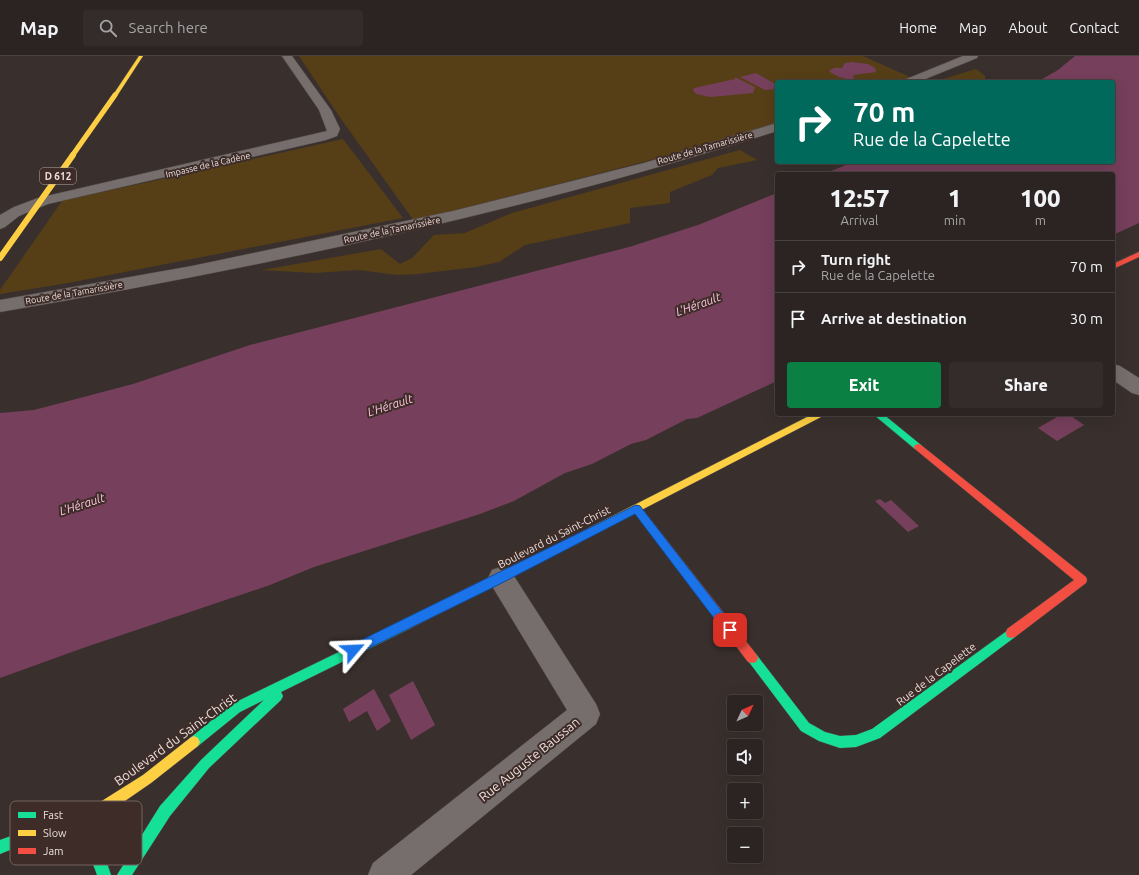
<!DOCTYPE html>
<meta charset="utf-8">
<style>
:root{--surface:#2b2422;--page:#332c2a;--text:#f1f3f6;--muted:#a6a4a5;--line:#474140;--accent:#0b8043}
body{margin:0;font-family:Ubuntu,sans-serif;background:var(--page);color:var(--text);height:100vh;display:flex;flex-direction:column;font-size:15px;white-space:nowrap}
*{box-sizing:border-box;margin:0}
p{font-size:13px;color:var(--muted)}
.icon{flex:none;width:22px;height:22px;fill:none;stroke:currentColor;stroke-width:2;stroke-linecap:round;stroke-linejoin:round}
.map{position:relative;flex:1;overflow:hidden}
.details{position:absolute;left:775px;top:116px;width:340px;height:244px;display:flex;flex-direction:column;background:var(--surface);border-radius:4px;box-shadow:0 4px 16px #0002,0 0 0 1px var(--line)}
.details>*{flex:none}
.top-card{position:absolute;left:775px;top:24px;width:340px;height:84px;border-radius:4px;box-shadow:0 4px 16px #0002,0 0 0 1px var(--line);background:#00695c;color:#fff;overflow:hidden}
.needle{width:26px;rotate:46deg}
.tools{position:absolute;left:727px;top:639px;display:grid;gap:8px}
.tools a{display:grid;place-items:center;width:36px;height:36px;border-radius:4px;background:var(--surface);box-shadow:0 4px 16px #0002,0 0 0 1px var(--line);font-size:20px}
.pin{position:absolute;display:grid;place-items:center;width:34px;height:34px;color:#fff;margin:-17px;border-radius:8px;box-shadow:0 2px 6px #0006}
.me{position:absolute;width:44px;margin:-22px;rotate:64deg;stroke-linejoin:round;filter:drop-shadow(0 0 3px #0008)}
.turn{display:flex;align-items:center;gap:14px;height:84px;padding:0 12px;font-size:18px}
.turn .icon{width:52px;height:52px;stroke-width:2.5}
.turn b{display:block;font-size:28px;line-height:34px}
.eta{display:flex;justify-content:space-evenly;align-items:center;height:68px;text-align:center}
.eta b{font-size:24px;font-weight:800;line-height:28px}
.button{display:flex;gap:8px;margin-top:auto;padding:8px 12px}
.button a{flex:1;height:46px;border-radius:4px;background:var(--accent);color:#fff;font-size:16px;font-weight:800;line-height:46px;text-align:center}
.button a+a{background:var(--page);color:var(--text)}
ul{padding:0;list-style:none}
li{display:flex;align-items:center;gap:12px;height:52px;padding:0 12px;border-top:1px solid var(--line)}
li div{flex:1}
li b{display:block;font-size:15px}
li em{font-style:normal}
header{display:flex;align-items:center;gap:24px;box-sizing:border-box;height:56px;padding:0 20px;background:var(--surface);border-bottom:1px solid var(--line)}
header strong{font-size:19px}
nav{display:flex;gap:22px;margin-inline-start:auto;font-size:14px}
.search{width:280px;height:36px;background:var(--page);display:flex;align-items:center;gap:10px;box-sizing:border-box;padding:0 14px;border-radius:4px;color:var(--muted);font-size:15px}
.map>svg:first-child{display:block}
.green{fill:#563f17}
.water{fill:#763f5b}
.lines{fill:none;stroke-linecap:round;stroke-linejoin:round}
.street-casing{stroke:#544c49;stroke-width:1}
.fast-casing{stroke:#544c49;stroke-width:1}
.slow-casing{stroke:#544c49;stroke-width:1}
.jam-casing{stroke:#544c49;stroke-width:1}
.street{fill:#756e6c;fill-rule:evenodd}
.fast{fill:#16e098;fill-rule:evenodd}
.slow{fill:#ffcf43;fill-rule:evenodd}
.jam{fill:#f24e42;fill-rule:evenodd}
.slow-bridge-far1-casing{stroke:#544c49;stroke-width:5.5;stroke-linecap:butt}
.slow-bridge-casing{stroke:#544c49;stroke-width:6;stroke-linecap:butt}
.slow-bridge-far1{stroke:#ffcf43;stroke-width:5}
.slow-bridge{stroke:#ffcf43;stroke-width:6}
.route{fill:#1a73e8;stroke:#114b97}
.labels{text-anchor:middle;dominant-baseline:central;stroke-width:4;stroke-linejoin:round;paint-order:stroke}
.far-street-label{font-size:9px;fill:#ebdfdc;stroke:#3e2c28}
.shield{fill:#3e2c28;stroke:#b7a9a6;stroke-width:1}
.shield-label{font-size:10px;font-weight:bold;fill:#ebdfdc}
.street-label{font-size:11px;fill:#ebdfdc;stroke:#3e2c28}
.water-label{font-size:12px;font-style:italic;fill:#f8c0db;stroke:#3e2c28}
.near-street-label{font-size:13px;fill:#ebdfdc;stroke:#3e2c28}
.key{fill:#3e2c28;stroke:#72625e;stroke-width:1}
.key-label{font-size:11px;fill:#ebdfdc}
</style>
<header>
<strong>Map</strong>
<div class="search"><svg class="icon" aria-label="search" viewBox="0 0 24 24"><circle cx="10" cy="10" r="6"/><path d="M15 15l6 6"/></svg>Search here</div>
<nav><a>Home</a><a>Map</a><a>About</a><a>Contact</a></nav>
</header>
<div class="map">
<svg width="1139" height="819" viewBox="0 0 1139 819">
<rect width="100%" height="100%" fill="#39302d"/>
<g class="green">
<path d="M299,0H863L912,22L901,26H777V68L733,83L414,165L339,60Z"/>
<path d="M976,13L985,20V26H933Z"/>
<path d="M343,83L403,162L68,227L0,238V234L62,145Z"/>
<path d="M740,94L757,104L718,112L712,119L670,136V147L630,152V167L525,189L499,206L476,211L418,218L397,219L359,214L314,217L262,214L381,193L400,208L412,202L434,179L465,177L512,157Z"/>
</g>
<g class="water">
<path d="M1075,0H1139V167L1113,179V118H824L853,106H1113V26H1037L1058,14Z"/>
<path d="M852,6L868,8L875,12L876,16L854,19L853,23C845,24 835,20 829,15L834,12H842L845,7Z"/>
<path d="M756,17L777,29V33L765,34L740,21Z"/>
<path d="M735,21L755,31L753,37L710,41L696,38L693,34L694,32L735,23Z"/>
<path d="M777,137V325L697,362L687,363L646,384L631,388L592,408L565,417L514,445L480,458L314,511L270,529L83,592L0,622V357L34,354L133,328L250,289L629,191L698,169Z"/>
<path d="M1062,358H1068L1084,369L1057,385L1038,372Z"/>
<path d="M880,443L885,447L891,444L919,470L908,476L875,445Z"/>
<path d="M413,625L435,669L411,684L389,639Z"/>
<path d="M374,633L391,665L377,675L367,655L349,666L343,653Z"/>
</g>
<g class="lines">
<defs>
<g id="street">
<path d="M282,0H292L331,54L340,73L337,80L326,84L48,148L19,160L5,171L0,173V159L14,151L38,142L327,75L319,54Z"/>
<path d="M963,0H978L977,2L918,26H902L904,24Z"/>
<path d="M777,67V75C524,156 262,211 0,256V244L192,210L453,155L644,107Z"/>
<path d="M1113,308L1120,310L1139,322V339L1132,337L1113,324Z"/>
<path d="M501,511L510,514L596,648L600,658L596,668L411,819H368L373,807L567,654L492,530L488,522L492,514Z"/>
</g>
<g id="fast">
<path d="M873,358H883L921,389L922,391L921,393H915Z"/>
<path d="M407,563L411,564L412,568L411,572L281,636L283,640L281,644L209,712L170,760L132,819H117L160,750L201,704L264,644L240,656L198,690L194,692L190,690L188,686L190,682L232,648Z"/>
<path d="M1011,572L1015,573L1016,577L1015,581L880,682L856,691L840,692L819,685L801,675L746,602L748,598L752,597L756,598L809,667L825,676L840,680L856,679L872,673Z"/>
<path d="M53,770C89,772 101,786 111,819H97C82,767 38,782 0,798V784L25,775Z"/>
</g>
<g id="slow">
<path d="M139,0H143L117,40H113V39Z"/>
<path d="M813,358H824L823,360L595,478L592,479L589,478L587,475L589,472Z"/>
<path d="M194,680L198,682L200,686L198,690L151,727L106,758L46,782L41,780L39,775L41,770L97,748L143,719L190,682Z"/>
</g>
<g id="jam">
<path d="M1139,196V201L1113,213V208Z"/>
<path d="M918,388L921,389L1086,521L1087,524L1086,527L1015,581L1011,582L1007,581L1006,577L1007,573L1074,524L915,393L914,391L915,389Z"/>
<path d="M637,449L640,450L756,598L758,602L756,606L752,607L748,606L634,456L632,453L634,450Z"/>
<path d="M592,471L595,472L597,475L595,478L411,572L407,573L403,572L402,568L403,564Z"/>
</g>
</defs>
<use href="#street" class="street-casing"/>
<use href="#fast" class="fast-casing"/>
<use href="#slow" class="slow-casing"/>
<use href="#jam" class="jam-casing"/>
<use href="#street" class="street"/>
<use href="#fast" class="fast"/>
<use href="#slow" class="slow"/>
<use href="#jam" class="jam"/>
<defs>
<path id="slow-bridge-far1" d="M72,100L115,39"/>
<path id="slow-bridge" d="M0,202L73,99"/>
</defs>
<use href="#slow-bridge-far1" class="slow-bridge-far1-casing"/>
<use href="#slow-bridge" class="slow-bridge-casing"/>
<use href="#slow-bridge-far1" class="slow-bridge-far1"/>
<use href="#slow-bridge" class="slow-bridge"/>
</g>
<path class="route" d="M636,449L640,450L734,571L735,574L734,578L730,579L726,578L635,458L494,531L357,598L353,599L349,598L348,594L349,590Z"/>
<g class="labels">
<g class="far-street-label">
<text transform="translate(705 92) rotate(-16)">Route de la Tamarissière</text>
<text transform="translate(208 109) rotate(-13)">Impasse de la Cadène</text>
<text transform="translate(392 174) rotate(-12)">Route de la Tamarissière</text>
<text transform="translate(74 237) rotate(-10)">Route de la Tamarissière</text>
</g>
<rect class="shield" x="40" y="112" width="36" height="16" rx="3"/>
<g class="shield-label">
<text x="58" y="120">D 612</text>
</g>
<g class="street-label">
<text transform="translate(554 481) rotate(-27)">Boulevard du Saint-Christ</text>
<text transform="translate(936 618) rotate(-37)">Rue de la Capelette</text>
</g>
<g class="water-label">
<text transform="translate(698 248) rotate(-20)">L'Hérault</text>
<text transform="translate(390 349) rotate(-18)">L'Hérault</text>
<text transform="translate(82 448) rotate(-18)">L'Hérault</text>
</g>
<g class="near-street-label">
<text transform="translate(175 683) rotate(-36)">Boulevard du Saint-Christ</text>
<text transform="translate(529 703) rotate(-39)">Rue Auguste Baussan</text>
</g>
</g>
<rect x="10" y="745" width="132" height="64" rx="6" class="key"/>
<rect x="18" y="756" width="18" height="6" fill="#16e098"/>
<rect x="18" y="774" width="18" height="6" fill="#ffcf43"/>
<rect x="18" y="792" width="18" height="6" fill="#f24e42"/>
<g class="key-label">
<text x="43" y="763">Fast</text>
<text x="43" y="781">Slow</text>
<text x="43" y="799">Jam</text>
</g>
</svg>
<div class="tools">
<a><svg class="needle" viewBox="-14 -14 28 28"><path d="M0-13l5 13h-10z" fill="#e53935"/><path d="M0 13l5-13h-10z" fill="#a6a4a5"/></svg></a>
<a><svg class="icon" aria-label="sound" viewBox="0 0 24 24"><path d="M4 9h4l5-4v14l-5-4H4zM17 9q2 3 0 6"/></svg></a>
<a>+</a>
<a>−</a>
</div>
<div class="pin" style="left:730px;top:574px;background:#d93025"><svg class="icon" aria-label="arrive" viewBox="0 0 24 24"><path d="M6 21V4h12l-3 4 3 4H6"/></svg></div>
<svg class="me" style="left:353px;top:594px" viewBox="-20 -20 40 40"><path d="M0-17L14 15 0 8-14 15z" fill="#1a73e8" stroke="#fff" stroke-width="4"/></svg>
<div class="top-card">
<div class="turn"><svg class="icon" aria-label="right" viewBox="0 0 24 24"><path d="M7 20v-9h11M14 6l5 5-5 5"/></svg><div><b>70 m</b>Rue de la Capelette</div></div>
</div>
<section class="details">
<div class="eta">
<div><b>12:57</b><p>Arrival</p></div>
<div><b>1</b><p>min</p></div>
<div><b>100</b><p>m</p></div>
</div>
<ul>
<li><svg class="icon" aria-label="right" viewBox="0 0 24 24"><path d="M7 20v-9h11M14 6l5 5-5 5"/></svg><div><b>Turn right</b><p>Rue de la Capelette</p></div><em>70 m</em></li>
<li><svg class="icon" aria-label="arrive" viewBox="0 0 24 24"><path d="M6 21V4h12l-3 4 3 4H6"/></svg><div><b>Arrive at destination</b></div><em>30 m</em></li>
</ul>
<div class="button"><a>Exit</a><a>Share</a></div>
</section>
</div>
